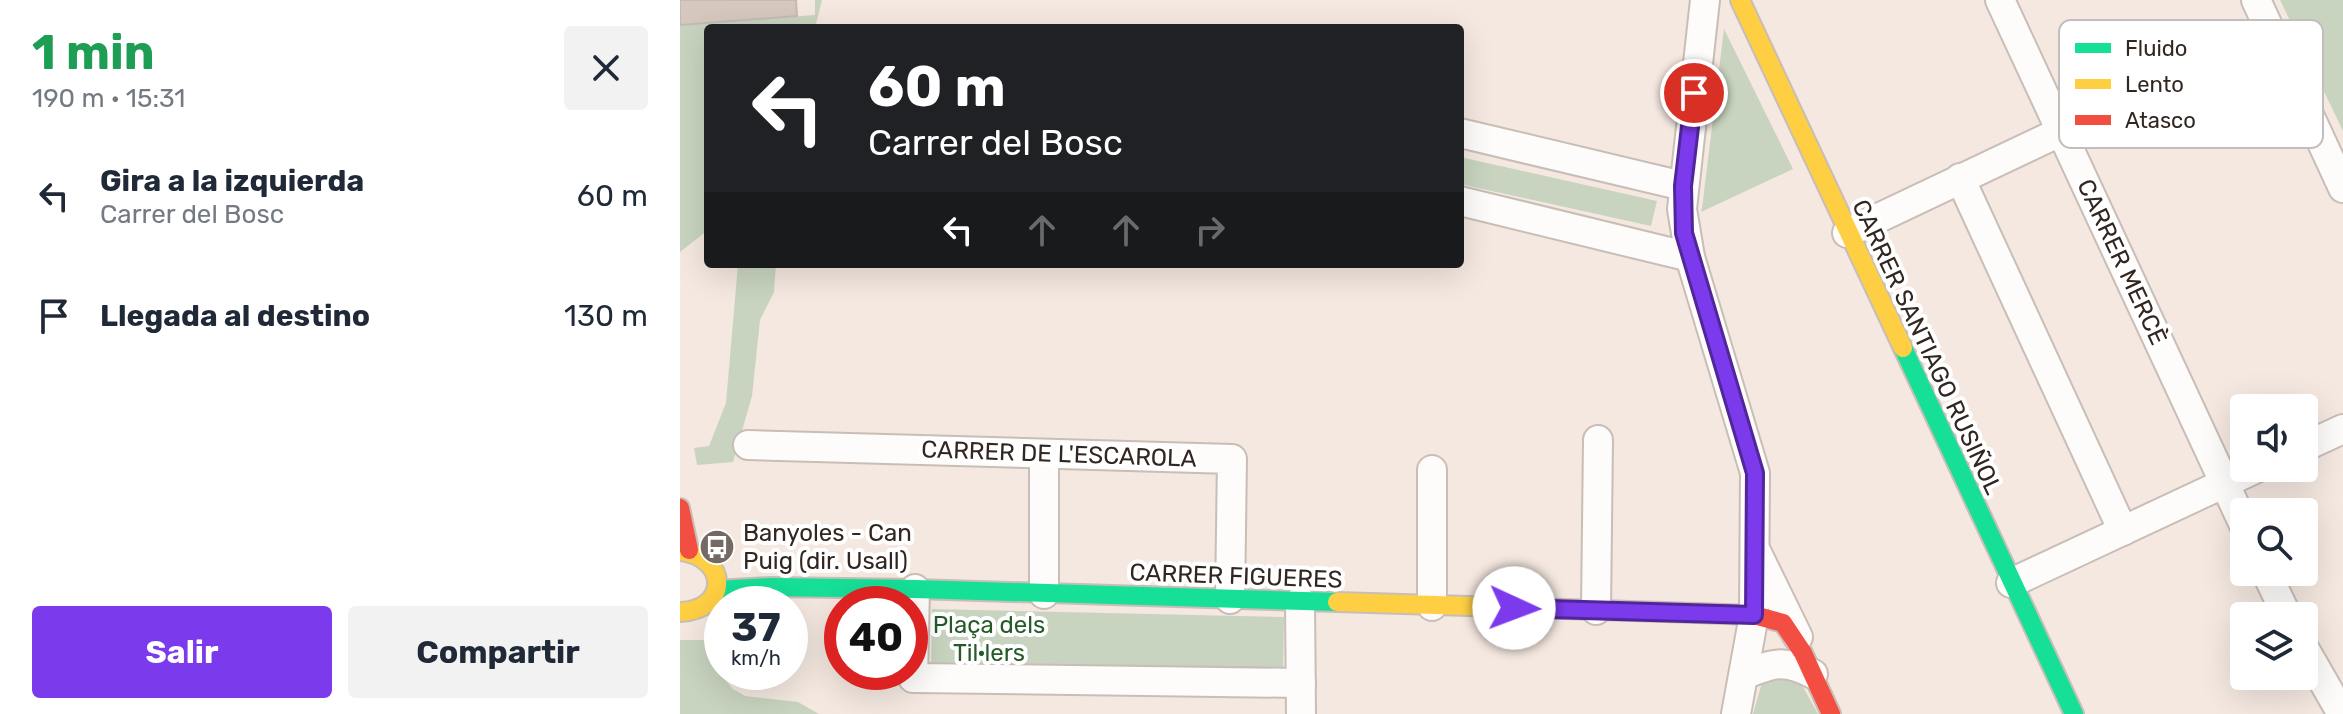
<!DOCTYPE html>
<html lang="es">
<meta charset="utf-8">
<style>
:root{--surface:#fff;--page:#f2f2f3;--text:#1f2937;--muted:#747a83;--accent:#7c3aed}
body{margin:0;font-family:Rubik,sans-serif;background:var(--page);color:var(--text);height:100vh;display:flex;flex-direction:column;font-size:30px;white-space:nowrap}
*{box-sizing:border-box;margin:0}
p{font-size:26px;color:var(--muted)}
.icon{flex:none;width:44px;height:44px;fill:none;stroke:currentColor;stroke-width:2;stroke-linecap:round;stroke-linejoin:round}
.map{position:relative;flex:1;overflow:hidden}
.side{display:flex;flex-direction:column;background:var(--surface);width:680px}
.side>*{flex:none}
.guide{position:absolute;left:24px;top:24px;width:760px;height:244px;border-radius:8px;box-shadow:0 8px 32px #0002;background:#202124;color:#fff;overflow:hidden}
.fabs{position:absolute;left:1550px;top:394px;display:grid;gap:16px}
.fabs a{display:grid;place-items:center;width:88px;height:88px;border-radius:8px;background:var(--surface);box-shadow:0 8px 32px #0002;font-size:40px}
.speed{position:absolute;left:24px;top:586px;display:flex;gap:16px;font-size:40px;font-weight:700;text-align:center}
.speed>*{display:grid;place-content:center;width:104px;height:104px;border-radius:50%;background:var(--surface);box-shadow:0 8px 32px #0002;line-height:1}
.speed small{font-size:20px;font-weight:400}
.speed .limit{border:12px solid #d22;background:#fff;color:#111}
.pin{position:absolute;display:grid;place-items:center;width:68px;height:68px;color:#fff;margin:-34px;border:4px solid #fff;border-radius:50%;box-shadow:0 2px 8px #0007}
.me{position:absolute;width:88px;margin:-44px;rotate:92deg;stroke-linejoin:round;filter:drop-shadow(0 0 6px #0008)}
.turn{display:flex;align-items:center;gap:28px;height:168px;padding:0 32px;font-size:36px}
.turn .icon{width:104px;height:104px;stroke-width:2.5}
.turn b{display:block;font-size:56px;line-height:68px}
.lanes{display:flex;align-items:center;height:76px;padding:0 32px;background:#0003;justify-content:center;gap:40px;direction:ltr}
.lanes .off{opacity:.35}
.round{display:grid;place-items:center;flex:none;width:84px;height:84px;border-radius:8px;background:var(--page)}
.headline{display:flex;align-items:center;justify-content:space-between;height:136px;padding:0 32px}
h1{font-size:48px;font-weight:700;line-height:60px;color:#1e9e55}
.action{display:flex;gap:16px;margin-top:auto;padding:16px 32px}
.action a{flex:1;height:92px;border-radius:8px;background:var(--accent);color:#fff;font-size:32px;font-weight:700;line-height:92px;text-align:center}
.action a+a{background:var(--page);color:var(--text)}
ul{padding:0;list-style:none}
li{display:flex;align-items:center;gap:24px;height:120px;padding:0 32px}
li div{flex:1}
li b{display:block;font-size:30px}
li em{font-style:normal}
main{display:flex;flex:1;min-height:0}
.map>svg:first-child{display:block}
.green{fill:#c8d4bf}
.building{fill:#d6c8be;stroke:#c5bbb4;stroke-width:2}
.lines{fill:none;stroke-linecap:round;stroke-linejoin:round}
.street-casing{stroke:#c8beb7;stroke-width:32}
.fast-casing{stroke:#c8beb7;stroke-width:22}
.slow-casing{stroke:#c8beb7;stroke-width:22}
.jam-casing{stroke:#c8beb7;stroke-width:22}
.street{stroke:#fdfcfa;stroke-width:28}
.fast{stroke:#16e098;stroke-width:18}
.slow{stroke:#ffcf43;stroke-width:18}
.jam{stroke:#f24e42;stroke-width:18}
.route-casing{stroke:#51269a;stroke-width:20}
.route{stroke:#7c3aed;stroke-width:14}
.labels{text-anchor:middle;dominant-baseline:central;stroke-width:8;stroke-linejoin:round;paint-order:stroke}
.street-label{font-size:24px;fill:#312620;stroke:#fff}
.poi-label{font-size:24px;fill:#312620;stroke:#fff;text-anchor:start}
.park-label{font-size:24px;fill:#255a29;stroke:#fff}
.key{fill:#fff;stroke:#c1bebc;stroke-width:2}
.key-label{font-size:22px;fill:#312620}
</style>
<main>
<section class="side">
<div class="headline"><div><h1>1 min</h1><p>190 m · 15:31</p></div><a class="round"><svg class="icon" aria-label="close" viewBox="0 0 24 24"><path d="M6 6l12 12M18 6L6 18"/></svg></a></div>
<ul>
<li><svg class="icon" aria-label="left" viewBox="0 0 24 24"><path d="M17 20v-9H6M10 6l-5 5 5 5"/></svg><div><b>Gira a la izquierda</b><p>Carrer del Bosc</p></div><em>60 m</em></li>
<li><svg class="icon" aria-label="arrive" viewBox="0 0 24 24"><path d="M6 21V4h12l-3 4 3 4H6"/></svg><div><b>Llegada al destino</b></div><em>130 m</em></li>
</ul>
<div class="action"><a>Salir</a><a>Compartir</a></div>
</section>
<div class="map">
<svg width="1663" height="714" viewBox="0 0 1663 714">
<rect width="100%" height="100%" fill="#f4e8e0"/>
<g class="green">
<path d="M135,0H142L135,28H28V230L0,252V25L135,15Z"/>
<path d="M1600,0H1663V131L1601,2Z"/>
<path d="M1044,29L1113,169L1021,212L1022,208Z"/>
<path d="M780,157L977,201L971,226L780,184Z"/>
<path d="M58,264H96L94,292L80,320L72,396L53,462L17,465L14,448L29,446L46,403Z"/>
<path d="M252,609L604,617L603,674L251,666Z"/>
<path d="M0,640H24L40,674L53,689L65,696L118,702L139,714H0Z"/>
<path d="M1117,676L1138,714H1073L1083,679Z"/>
</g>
<path class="building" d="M0,0H116L117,16L0,25Z"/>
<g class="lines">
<defs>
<g id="street">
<path d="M1025,0L1002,209L1010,257L1075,473L1074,615L1056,714"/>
<path d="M1320,0L1564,525"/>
<path d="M1576,0L1663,188"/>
<path d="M780,133L1003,186"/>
<path d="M1280,178L1443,531"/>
<path d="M780,201L1010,257"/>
<path d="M1167,233L1382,131"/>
<path d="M68,445L552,459L550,599"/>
<path d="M1624,447L1663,429"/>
<path d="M752,470V606"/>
<path d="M1077,553L1118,637"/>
<path d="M1586,572L1607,616"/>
<path d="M1331,583L1577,468"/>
<path d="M235,589L233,678L621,683"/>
<path d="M364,594V454"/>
<path d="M620,601L621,714"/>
<path d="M916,610L918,440"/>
<path d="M1624,648L1662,714"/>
<path d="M1064,675C1093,663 1104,659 1133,674"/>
</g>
<g id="fast">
<path d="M1223,348L1394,714"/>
<path d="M37,590L90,587L235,589L657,602"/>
</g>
<g id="slow">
<path d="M1060,0L1223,348"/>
<path d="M0,551C49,557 50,610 0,612"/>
<path d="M657,602L1017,613"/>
</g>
<g id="jam">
<path d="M0,508L9,550"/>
<path d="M1017,613L1074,615L1103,623L1123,653L1151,714"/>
</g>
</defs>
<use href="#street" class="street-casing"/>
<use href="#fast" class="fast-casing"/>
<use href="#slow" class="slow-casing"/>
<use href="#jam" class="jam-casing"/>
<use href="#street" class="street"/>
<use href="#fast" class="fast"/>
<use href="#slow" class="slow"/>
<use href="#jam" class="jam"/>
</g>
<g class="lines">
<defs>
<path id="route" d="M834,608L1074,615L1075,473L1004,233L1003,186L1014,93"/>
</defs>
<use href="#route" class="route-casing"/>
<use href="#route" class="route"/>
</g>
<defs>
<symbol id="bus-disc" viewBox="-11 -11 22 22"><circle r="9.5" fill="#756a63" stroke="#fff"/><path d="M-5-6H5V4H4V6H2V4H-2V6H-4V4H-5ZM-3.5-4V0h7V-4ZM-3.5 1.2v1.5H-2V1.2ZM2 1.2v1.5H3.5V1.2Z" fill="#fff"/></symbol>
</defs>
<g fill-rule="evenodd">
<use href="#bus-disc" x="17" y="527" width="40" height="40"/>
</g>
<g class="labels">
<g class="street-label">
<text transform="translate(1442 262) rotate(65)">CARRER MERCÈ</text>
<text transform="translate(1247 347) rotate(65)">CARRER SANTIAGO RUSIÑOL</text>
<text transform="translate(379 454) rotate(2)">CARRER DE L'ESCAROLA</text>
<text transform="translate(556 576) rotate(2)">CARRER FIGUERES</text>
</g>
<g class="poi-label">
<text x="63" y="533">Banyoles - Can<tspan x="63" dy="28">Puig (dir. Usall)</tspan></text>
</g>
<g class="park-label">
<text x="309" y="625">Plaça dels<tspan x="309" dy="28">Til·lers</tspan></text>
</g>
</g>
<rect x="1379" y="20" width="264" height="128" rx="12" class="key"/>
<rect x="1395" y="43" width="36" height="10" fill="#16e098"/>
<rect x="1395" y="79" width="36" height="10" fill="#ffcf43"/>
<rect x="1395" y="115" width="36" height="10" fill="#f24e42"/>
<g class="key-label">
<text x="1445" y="56">Fluido</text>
<text x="1445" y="92">Lento</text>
<text x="1445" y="128">Atasco</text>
</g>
</svg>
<div class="fabs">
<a><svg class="icon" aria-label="sound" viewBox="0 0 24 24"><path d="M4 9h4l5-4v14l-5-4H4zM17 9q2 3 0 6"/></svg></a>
<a><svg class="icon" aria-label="search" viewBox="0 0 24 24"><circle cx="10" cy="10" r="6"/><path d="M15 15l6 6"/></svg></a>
<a><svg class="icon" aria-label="layers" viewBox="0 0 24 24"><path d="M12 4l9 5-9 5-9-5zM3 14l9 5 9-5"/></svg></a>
</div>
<div class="speed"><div>37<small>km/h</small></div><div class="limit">40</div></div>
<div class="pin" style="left:1014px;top:93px;background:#d93025"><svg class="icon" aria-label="arrive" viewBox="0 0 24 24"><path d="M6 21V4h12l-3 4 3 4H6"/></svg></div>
<svg class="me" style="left:834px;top:608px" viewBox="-20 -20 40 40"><circle r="19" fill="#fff"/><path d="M0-13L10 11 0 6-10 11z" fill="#7c3aed"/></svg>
<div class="guide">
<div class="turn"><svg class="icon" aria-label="left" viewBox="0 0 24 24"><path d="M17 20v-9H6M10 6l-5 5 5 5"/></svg><div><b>60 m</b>Carrer del Bosc</div></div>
<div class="lanes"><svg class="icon" aria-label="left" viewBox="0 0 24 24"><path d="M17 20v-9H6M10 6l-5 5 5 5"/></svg><svg class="icon off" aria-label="ahead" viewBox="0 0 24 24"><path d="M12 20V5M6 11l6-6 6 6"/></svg><svg class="icon off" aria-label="ahead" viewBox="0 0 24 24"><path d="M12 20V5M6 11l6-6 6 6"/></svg><svg class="icon off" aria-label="right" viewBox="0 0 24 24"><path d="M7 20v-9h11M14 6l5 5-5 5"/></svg></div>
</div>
</div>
</main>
